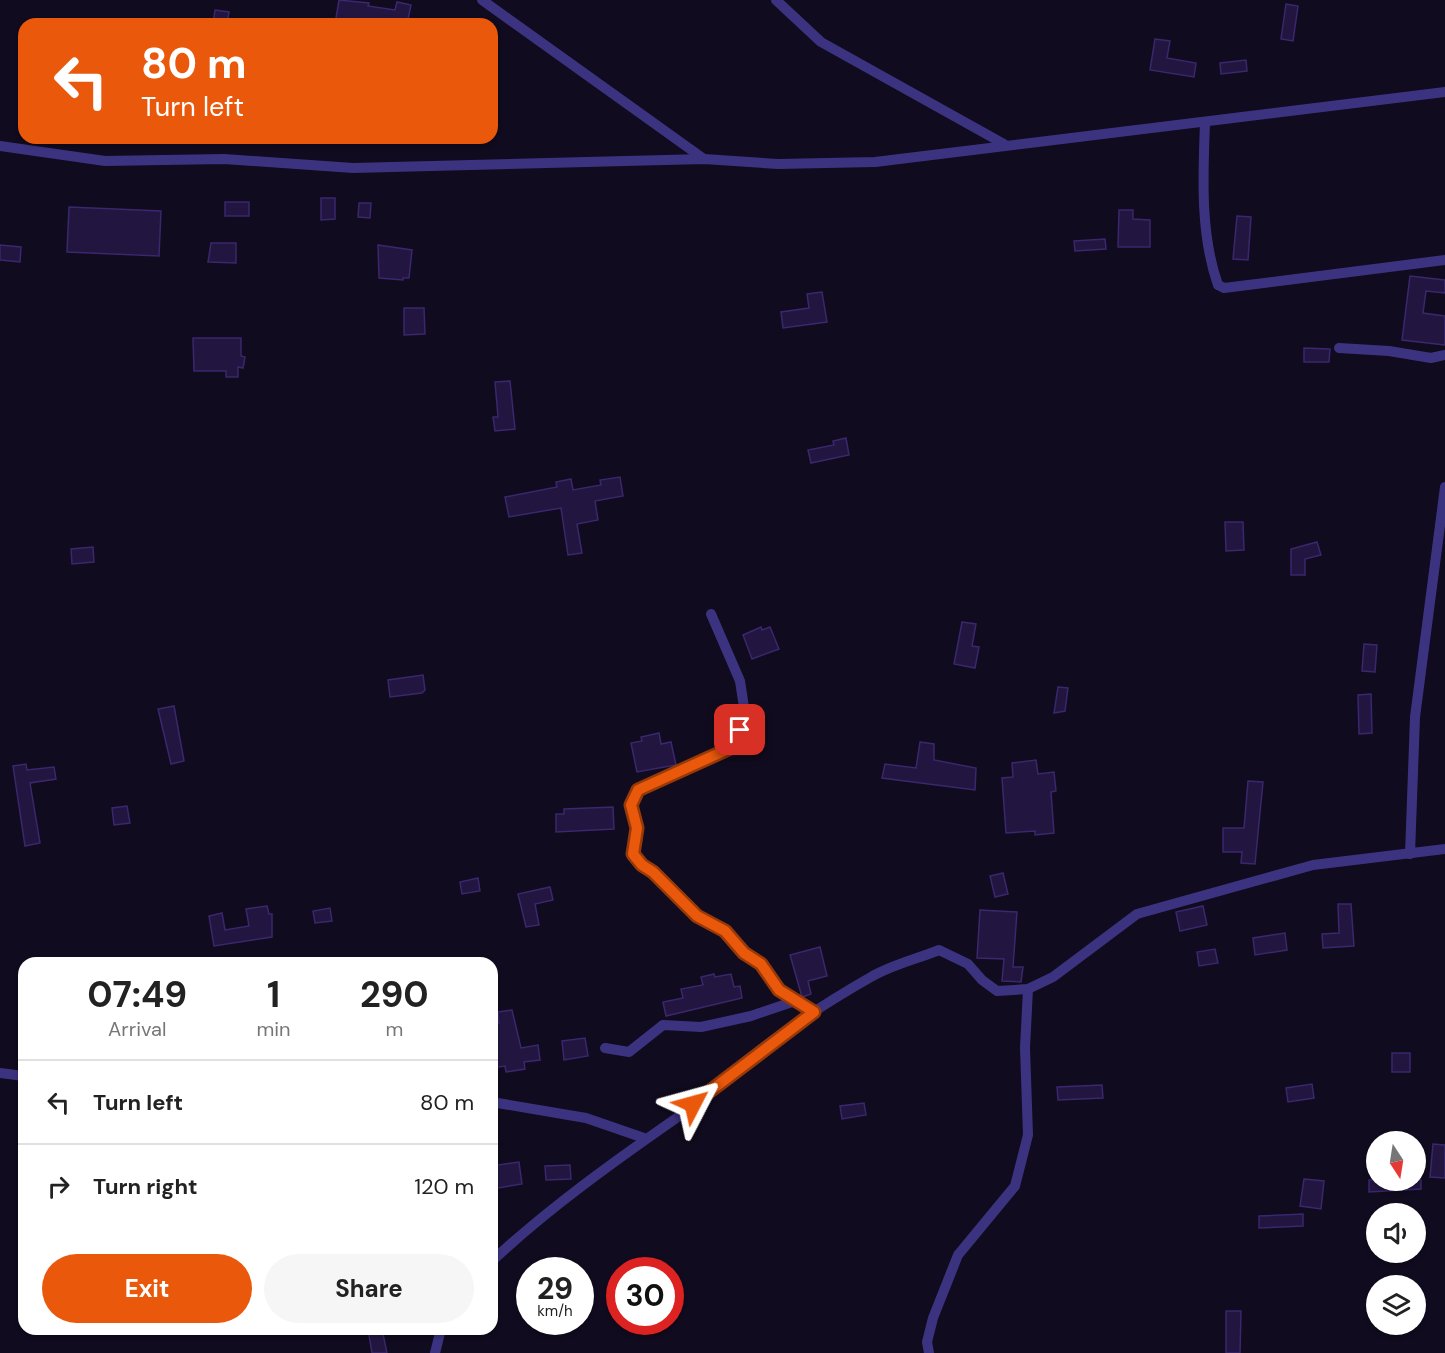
<!DOCTYPE html>
<style>
:root{--surface:#fff;--page:#f6f6f6;--text:#222;--muted:#767676;--line:#e0e0e0;--accent:#ea580c}
body{margin:0;font-family:"DM Sans",sans-serif;background:var(--page);color:var(--text);height:100vh;display:flex;flex-direction:column;font-size:22px;white-space:nowrap}
*{box-sizing:border-box;margin:0}
p{font-size:20px;color:var(--muted)}
.icon{flex:none;width:33px;height:33px;fill:none;stroke:currentColor;stroke-width:2;stroke-linecap:round;stroke-linejoin:round}
.map{position:relative;flex:1;overflow:hidden}
.sheet{position:absolute;left:18px;top:957px;width:480px;height:378px;display:flex;flex-direction:column;background:var(--surface);border-radius:18px;box-shadow:0 2px 4px #0004}
.sheet>*{flex:none}
.guide{position:absolute;left:18px;top:18px;width:480px;height:126px;border-radius:18px;box-shadow:0 2px 4px #0004;background:#ea580c;color:#fff;overflow:hidden}
.needle{width:39px;rotate:168deg}
.fabs{position:absolute;left:1366px;top:1131px;display:grid;gap:12px}
.fabs a{display:grid;place-items:center;width:60px;height:60px;border-radius:50%;background:var(--surface);box-shadow:0 2px 4px #0004;font-size:30px}
.speed{position:absolute;left:516px;top:1257px;display:flex;gap:12px;font-size:30px;font-weight:700;text-align:center}
.speed>*{display:grid;place-content:center;width:78px;height:78px;border-radius:50%;background:var(--surface);box-shadow:0 2px 4px #0004;line-height:1}
.speed small{font-size:15px;font-weight:400}
.speed .limit{border:9px solid #d22;background:#fff;color:#111}
.pin{position:absolute;display:grid;place-items:center;width:51px;height:51px;color:#fff;margin:-26px;border-radius:12px;box-shadow:0 3px 9px #0006}
.me{position:absolute;width:66px;margin:-33px;rotate:51deg;stroke-linejoin:round;filter:drop-shadow(0 0 4px #0008)}
.turn{display:flex;align-items:center;gap:21px;height:126px;padding:0 24px;font-size:27px}
.turn .icon{width:78px;height:78px;stroke-width:2.5}
.turn b{display:block;font-size:42px;line-height:51px}
.eta{display:flex;justify-content:space-evenly;align-items:center;height:102px;text-align:center}
.eta b{font-size:36px;font-weight:700;line-height:42px}
.action{display:flex;gap:12px;margin-top:auto;padding:12px 24px}
.action a{flex:1;height:69px;border-radius:36px;background:var(--accent);color:#fff;font-size:24px;font-weight:700;line-height:69px;text-align:center}
.action a+a{background:var(--page);color:var(--text)}
ul{padding:0;list-style:none}
li{display:flex;align-items:center;gap:18px;height:84px;padding:0 24px;border-top:2px solid var(--line)}
li div{flex:1}
li b{display:block;font-size:22px}
li em{font-style:normal}
.map>svg:first-child{display:block}
.building{fill:#221640;stroke:#3a276d;stroke-width:1.5}
.lines{fill:none;stroke-linecap:round;stroke-linejoin:round}
.street{stroke:#3c3380;stroke-width:10}
.route-casing{stroke:#983908;stroke-width:15}
.route{stroke:#ea580c;stroke-width:10}
</style>
<div class="map">
<svg width="1445" height="1353" viewBox="0 0 1445 1353">
<rect width="100%" height="100%" fill="#100b1e"/>
<g class="building">
<path d="M339,0L369,3L368,6L395,10L397,2L411,5L407,24H382L351,19L350,24H335Z"/>
<path d="M1286,4L1298,6L1293,41L1281,39Z"/>
<path d="M215,10L229,12L227,24H213Z"/>
<path d="M1155,39L1170,41L1167,58L1196,63L1194,77L1150,70Z"/>
<path d="M1246,60L1247,71L1221,74L1220,63Z"/>
<path d="M321,198H335V219L321,220Z"/>
<rect x="225" y="202" width="24" height="14"/>
<path d="M359,203H371L370,218L358,217Z"/>
<path d="M69,207L161,211L159,256L67,252Z"/>
<path d="M1119,210H1133V219L1150,220V247H1118Z"/>
<path d="M1237,216L1251,217L1248,260L1233,259Z"/>
<path d="M1105,239L1106,249L1075,251L1074,241Z"/>
<path d="M211,243H236V263L208,262Z"/>
<path d="M0,245L21,247L20,262L0,260Z"/>
<path d="M378,245L412,250L409,278H403V280L379,278Z"/>
<path d="M1410,276L1445,280V293L1426,291L1423,313L1445,316V345L1402,340Z"/>
<path d="M822,292L827,322L783,328L781,312L809,308L807,294Z"/>
<path d="M404,308H424L425,334L404,335Z"/>
<path d="M193,338H241V356L245,357L243,368L238,367V377H226V371H194Z"/>
<path d="M1304,348L1330,349L1329,362H1304Z"/>
<path d="M510,381L515,429L495,431L493,417H498L495,382Z"/>
<path d="M846,438L849,455L811,463L808,450L834,445L833,441Z"/>
<path d="M620,477L623,496L595,501L598,520L577,524L582,553L568,555L561,508L509,517L505,497L557,487L556,482L571,479L573,490L601,485L600,480Z"/>
<path d="M1225,522H1243L1244,550L1226,551Z"/>
<path d="M1317,542L1321,555L1305,559V575H1291V549Z"/>
<path d="M93,547L94,562L72,564L71,549Z"/>
<path d="M962,622L976,624L972,646L979,647L975,668L954,664Z"/>
<path d="M761,627L762,630L770,627L779,649L752,659L743,635Z"/>
<path d="M1364,644L1377,645L1375,672L1362,671Z"/>
<path d="M423,675L425,690L422,693L390,697L388,680Z"/>
<path d="M1058,687L1068,688L1065,711L1054,713Z"/>
<path d="M1371,694L1372,733L1359,734L1358,695Z"/>
<path d="M174,706L184,761L171,764L158,709Z"/>
<path d="M659,733L661,744L671,742L676,765L637,772L631,743L642,741L641,737Z"/>
<path d="M920,742L934,744V760L976,768L975,790L882,778L885,764L916,768Z"/>
<path d="M1036,760L1038,774L1054,772L1056,791L1051,792L1054,833L1035,835V831L1006,833L1002,778L1013,777L1012,763Z"/>
<path d="M26,764L27,770L54,767L56,779L30,783L40,843L25,846L13,766Z"/>
<path d="M1248,781L1263,782L1255,864L1241,863L1242,852H1223V828H1244Z"/>
<path d="M127,806L130,823L114,825L112,808Z"/>
<path d="M613,807L614,829L556,832V814H564V809Z"/>
<path d="M1003,873L1008,894L995,897L990,876Z"/>
<path d="M478,878L480,891L462,894L460,882Z"/>
<path d="M550,887L553,900L535,904L539,925L526,927L518,894Z"/>
<path d="M1338,904H1351L1354,946L1323,948L1322,934L1339,933Z"/>
<path d="M267,906L269,914H272V937L214,946L209,916L222,913L225,930L249,926L246,909Z"/>
<path d="M1203,906L1207,925L1180,931L1176,912Z"/>
<path d="M330,908L332,921L315,923L313,911Z"/>
<path d="M980,910L1017,912L1013,967H1023L1021,982L1002,981L1004,959L977,958Z"/>
<path d="M1285,933L1287,950L1255,955L1253,938Z"/>
<path d="M820,947L827,976L808,981L811,994L802,997L790,955Z"/>
<path d="M1215,949L1218,963L1199,966L1197,952Z"/>
<path d="M714,974L715,977L731,974L734,987L740,986L742,998L666,1016L663,1002L683,998L681,989L703,985L701,977Z"/>
<path d="M512,1010L521,1048L538,1045L540,1060L524,1062L525,1069L506,1072L505,1066L492,1068V1024L499,1023L498,1012Z"/>
<path d="M585,1038L588,1056L564,1060L562,1041Z"/>
<rect x="1392" y="1053" width="18" height="19"/>
<path d="M1312,1084L1314,1098L1288,1102L1286,1088Z"/>
<path d="M1102,1085L1103,1098L1058,1100L1057,1087Z"/>
<path d="M864,1103L866,1115L842,1119L840,1106Z"/>
<path d="M1433,1144L1445,1145V1178L1430,1177Z"/>
<path d="M519,1162L522,1184L492,1189V1166Z"/>
<path d="M570,1165L571,1179L546,1180L545,1166Z"/>
<path d="M1304,1179L1324,1181L1321,1209L1300,1206Z"/>
<path d="M1369,1180H1421V1189L1369,1192Z"/>
<path d="M1303,1214V1226L1259,1228V1216Z"/>
<path d="M1226,1311H1241L1240,1353H1226Z"/>
<path d="M368,1329H382L387,1353H372Z"/>
</g>
<g class="lines">
<g class="street">
<path d="M482,0L704,159"/>
<path d="M776,0L821,42L1004,144"/>
<path d="M1205,123C1203,176 1200,234 1218,285L1224,288L1445,260"/>
<path d="M0,146L105,161L224,159L353,168L704,159L778,164L875,162L1445,92"/>
<path d="M1339,348L1389,351L1431,358L1445,355"/>
<path d="M711,614L740,681L745,714L735,746L638,791L631,805L637,828L633,854L642,865L653,872L697,916L725,931L744,953L761,965L779,990L795,1001"/>
<path d="M1410,854L1415,717L1445,487"/>
<path d="M605,1048L629,1052L663,1025L701,1027L751,1016L795,1001L814,1012"/>
<path d="M0,1073L24,1076"/>
<path d="M492,1102L586,1118L644,1138"/>
<path d="M492,1261C549,1208 612,1163 675,1119C706,1097 734,1071 764,1047C798,1021 834,998 871,977C891,965 917,959 939,950L968,964L982,980L997,991L1028,989L1053,977L1137,914L1313,865L1445,849"/>
<path d="M435,1353L441,1329"/>
<path d="M929,1353L927,1342L933,1318L958,1255L1015,1186L1028,1135L1025,1048L1028,989"/>
</g>
</g>
<g class="lines">
<defs>
<path id="route" d="M693,1104L814,1012L779,990L761,964L744,953L725,931L697,916L653,872L642,865L633,854L637,828L631,805L638,790L735,746L740,730"/>
</defs>
<use href="#route" class="route-casing"/>
<use href="#route" class="route"/>
</g>
</svg>
<div class="fabs">
<a><svg class="needle" viewBox="-14 -14 28 28"><path d="M0-13l5 13h-10z" fill="#e53935"/><path d="M0 13l5-13h-10z" fill="#767676"/></svg></a>
<a><svg class="icon" aria-label="sound" viewBox="0 0 24 24"><path d="M4 9h4l5-4v14l-5-4H4zM17 9q2 3 0 6"/></svg></a>
<a><svg class="icon" aria-label="layers" viewBox="0 0 24 24"><path d="M12 4l9 5-9 5-9-5zM3 14l9 5 9-5"/></svg></a>
</div>
<div class="speed"><div>29<small>km/h</small></div><div class="limit">30</div></div>
<div class="pin" style="left:740px;top:730px;background:#d93025"><svg class="icon" aria-label="arrive" viewBox="0 0 24 24"><path d="M6 21V4h12l-3 4 3 4H6"/></svg></div>
<svg class="me" style="left:693px;top:1104px" viewBox="-20 -20 40 40"><path d="M0-17L14 15 0 8-14 15z" fill="#ea580c" stroke="#fff" stroke-width="4"/></svg>
<div class="guide">
<div class="turn"><svg class="icon" aria-label="left" viewBox="0 0 24 24"><path d="M17 20v-9H6M10 6l-5 5 5 5"/></svg><div><b>80 m</b>Turn left</div></div>
</div>
<section class="sheet">
<div class="eta">
<div><b>07:49</b><p>Arrival</p></div>
<div><b>1</b><p>min</p></div>
<div><b>290</b><p>m</p></div>
</div>
<ul>
<li><svg class="icon" aria-label="left" viewBox="0 0 24 24"><path d="M17 20v-9H6M10 6l-5 5 5 5"/></svg><div><b>Turn left</b></div><em>80 m</em></li>
<li><svg class="icon" aria-label="right" viewBox="0 0 24 24"><path d="M7 20v-9h11M14 6l5 5-5 5"/></svg><div><b>Turn right</b></div><em>120 m</em></li>
</ul>
<div class="action"><a>Exit</a><a>Share</a></div>
</section>
</div>
